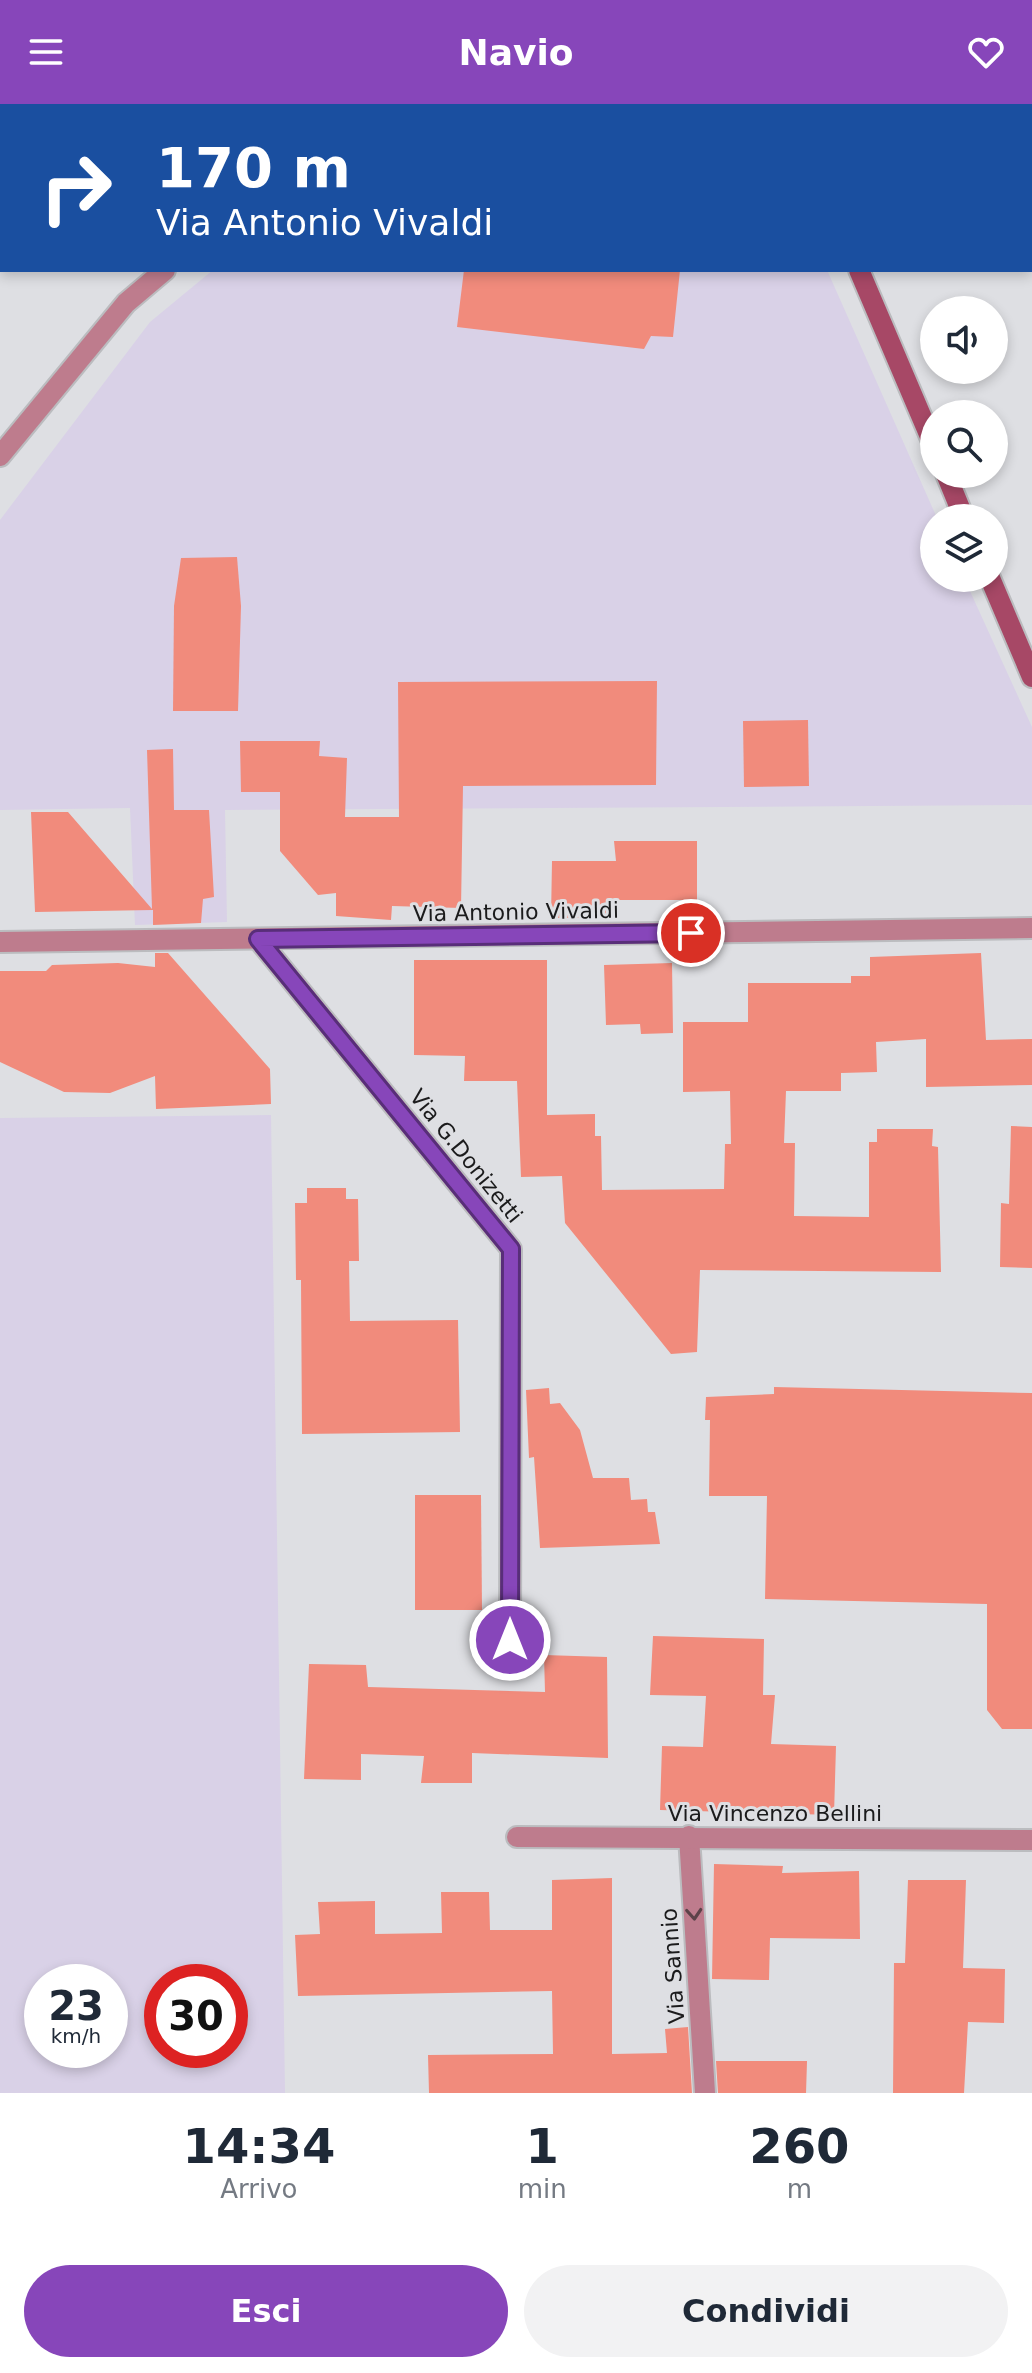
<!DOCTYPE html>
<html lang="it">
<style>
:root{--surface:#fff;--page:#f2f2f3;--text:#1f2937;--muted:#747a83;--accent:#8746ba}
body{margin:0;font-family:"DejaVu Sans",sans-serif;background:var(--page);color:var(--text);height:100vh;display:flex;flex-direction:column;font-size:30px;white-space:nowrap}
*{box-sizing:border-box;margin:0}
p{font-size:26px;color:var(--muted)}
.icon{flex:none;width:44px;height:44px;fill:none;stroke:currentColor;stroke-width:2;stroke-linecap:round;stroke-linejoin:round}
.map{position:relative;height:1989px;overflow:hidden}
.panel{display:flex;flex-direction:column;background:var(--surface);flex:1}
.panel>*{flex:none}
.guide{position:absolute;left:0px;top:0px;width:1032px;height:168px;box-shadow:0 4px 12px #0003;background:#1a4fa0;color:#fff;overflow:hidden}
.controls{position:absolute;left:920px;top:192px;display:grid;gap:16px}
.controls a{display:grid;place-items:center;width:88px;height:88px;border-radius:50%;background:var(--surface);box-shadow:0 4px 12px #0003;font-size:40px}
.speed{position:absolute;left:24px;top:1860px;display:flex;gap:16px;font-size:40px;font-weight:700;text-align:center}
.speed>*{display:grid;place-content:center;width:104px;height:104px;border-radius:50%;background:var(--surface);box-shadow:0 4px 12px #0003;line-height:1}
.speed small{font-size:20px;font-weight:400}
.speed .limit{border:12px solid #d22;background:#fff;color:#111}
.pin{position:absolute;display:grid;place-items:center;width:68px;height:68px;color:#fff;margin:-34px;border:4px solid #fff;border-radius:50%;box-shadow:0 2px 8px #0007}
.me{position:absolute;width:88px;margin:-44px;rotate:0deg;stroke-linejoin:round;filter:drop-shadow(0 0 6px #0008)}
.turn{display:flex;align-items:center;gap:28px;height:168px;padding:0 24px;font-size:36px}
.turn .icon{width:104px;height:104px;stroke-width:2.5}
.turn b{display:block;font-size:56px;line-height:68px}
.eta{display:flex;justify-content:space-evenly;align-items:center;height:136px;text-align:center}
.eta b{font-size:48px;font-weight:700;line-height:56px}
.cta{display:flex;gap:16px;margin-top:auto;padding:16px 24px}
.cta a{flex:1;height:92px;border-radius:48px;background:var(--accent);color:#fff;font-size:32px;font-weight:700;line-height:92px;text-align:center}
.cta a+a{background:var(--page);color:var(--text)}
header{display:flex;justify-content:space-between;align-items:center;height:104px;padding:0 24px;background:var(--accent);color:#fff;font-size:36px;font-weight:700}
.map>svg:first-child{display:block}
.industrial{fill:#d9d1e7;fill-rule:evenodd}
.building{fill:#f18b7c}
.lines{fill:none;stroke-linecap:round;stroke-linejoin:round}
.minor-casing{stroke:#bbbcbf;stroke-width:24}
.secondary-casing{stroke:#bbbcbf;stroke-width:24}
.path{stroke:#9b9b9e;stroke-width:5;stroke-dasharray:2 6;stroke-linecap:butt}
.minor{stroke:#be7c8d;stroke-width:20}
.secondary{stroke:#a74866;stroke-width:20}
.oneway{stroke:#5c4249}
.route-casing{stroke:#582e79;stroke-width:20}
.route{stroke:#8746ba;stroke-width:14}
.labels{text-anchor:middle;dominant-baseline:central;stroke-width:6;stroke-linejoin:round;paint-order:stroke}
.street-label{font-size:22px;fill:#1b1b1c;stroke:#dedfe3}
</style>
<header><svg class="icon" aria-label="menu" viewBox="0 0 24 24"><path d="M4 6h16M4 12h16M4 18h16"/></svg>Navio<svg class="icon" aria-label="heart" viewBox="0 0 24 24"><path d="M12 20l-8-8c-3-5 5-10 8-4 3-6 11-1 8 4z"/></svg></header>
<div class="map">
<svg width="1032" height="1989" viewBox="0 0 1032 1989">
<rect width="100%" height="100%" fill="#dedfe3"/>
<g class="industrial">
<path d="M213,166H827L937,414H934V474H964L1032,623V701L225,706L227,818L135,821L130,704L0,706V416L150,218Z"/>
<path d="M271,1011L285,1989H0V1014ZM42,1878H110V1946H42ZM162,1878H230V1946H162Z"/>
</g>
<g class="building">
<path d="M464,166H680L673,233L651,232L644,245L457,223Z"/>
<path d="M237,453L241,502L238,607H173L174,502L181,454Z"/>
<path d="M657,577L656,681L463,682L461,804L392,802L391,816L336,812V789L318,791L280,747V688H241L240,637H320L319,652L347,654L345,713H399L398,578Z"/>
<path d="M808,616L809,682L744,683L743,617Z"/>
<path d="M173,645L174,706H209L214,793L203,795L201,819L153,821V806L35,808L31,708H68L152,805L147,646Z"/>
<path d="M614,737H697V796H617L616,814H551L552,757H616Z"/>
<path d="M155,849H168L270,965L271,1000L156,1005L155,972L110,989L64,988L0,958V867H46L52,861L118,859L155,863Z"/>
<path d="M981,849L986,936L1032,935V981L926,983V935L876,938L877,968L841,969V987H786L784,1039H795L794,1112L869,1113V1038H877V1025H933L932,1042L938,1043L941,1168L700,1166L697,1248L671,1250L565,1119L562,1072L521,1073L517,977H464L465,952L414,951V856H547V1011L595,1010V1032H601L602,1086L724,1085L725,1040H731L730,987L683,988V918H748V879H851V872H870V853Z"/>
<path d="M672,859L673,929L641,930L640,920L606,921L604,861Z"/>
<path d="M1011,1022L1032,1023V1164L1000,1163L1001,1099L1009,1100Z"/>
<path d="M307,1084H346V1095H358L359,1157H349L350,1217L458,1216L460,1328L302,1330L301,1176H296L295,1099H307Z"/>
<path d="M774,1283L1032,1289V1625H1002L987,1606V1500L765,1495L767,1392H709L710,1316H705L706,1293L774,1290Z"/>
<path d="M549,1284L550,1300L560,1299L580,1326L593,1374H629L631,1396L647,1395L648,1408H655L660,1440L540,1444L534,1353L529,1354L526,1286Z"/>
<path d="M415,1391H481L482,1506H415Z"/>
<path d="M653,1532L764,1535L763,1591H775L771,1640L836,1642L834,1711L660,1706L662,1642L703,1643L706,1592L650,1591Z"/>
<path d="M544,1551L607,1553L608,1654L472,1649V1679H421L424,1652L361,1650V1676L304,1675L309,1560L366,1561L368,1583L545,1588Z"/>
<path d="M714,1760L783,1762L782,1769L859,1767L860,1835L770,1834L769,1876L712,1875Z"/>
<path d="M612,1774V1950L667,1949L665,1925L688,1923L692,1989H429L428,1951L553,1950L552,1887L298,1892L295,1831L320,1830L318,1798L375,1797V1830L442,1829L441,1788H489L490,1826H552V1776Z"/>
<path d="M908,1776H966L963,1864L1005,1865L1004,1919L968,1918L964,1989H893L894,1859H905Z"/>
<path d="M716,1957H807L806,1989H718Z"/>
</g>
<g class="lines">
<defs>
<g id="minor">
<path d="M380,2L384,0"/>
<path d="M0,352L126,199L165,166"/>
<path d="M258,835L511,1145L510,1536"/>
<path d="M0,838L1032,824"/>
<path d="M689,1732L705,1989"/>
<path d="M517,1733L1032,1736"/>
</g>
<g id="secondary">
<path d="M789,0L790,2"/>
<path d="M859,166L934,342"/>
<path d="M946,370L964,414"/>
<path d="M990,474L1032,573"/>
</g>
</defs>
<use href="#minor" class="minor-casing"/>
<use href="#secondary" class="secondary-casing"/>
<g class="path">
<path d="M199,0L200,2"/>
<path d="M0,14L2,15"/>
</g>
<use href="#minor" class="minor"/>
<use href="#secondary" class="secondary"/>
</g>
<defs><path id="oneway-chevron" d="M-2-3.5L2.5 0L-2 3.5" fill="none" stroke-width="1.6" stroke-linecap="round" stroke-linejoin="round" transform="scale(2)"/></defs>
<use class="oneway" href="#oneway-chevron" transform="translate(694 1810) rotate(86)"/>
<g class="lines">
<defs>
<path id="route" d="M510,1536L511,1145L258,835L691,829"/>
</defs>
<use href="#route" class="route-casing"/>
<use href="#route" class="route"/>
</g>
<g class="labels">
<g class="street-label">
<text transform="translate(516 808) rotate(-1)">Via Antonio Vivaldi</text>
<text transform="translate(466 1052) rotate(51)">Via G.Donizetti</text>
<text x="775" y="1709">Via Vincenzo Bellini</text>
<text transform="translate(673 1862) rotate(-94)">Via Sannio</text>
</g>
</g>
</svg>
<div class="controls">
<a><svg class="icon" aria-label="sound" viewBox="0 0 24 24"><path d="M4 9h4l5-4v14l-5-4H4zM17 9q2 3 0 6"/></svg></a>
<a><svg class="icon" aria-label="search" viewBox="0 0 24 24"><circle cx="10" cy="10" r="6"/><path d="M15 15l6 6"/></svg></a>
<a><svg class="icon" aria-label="layers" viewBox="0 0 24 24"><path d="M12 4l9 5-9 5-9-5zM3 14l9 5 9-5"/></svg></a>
</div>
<div class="speed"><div>23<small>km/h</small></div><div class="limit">30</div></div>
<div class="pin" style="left:691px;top:829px;background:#d93025"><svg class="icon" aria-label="arrive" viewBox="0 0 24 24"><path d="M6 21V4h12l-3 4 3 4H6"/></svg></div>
<svg class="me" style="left:510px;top:1536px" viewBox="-20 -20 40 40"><circle r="17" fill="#8746ba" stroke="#fff" stroke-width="3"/><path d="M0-11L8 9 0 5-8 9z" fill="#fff"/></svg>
<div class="guide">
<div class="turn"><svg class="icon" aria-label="right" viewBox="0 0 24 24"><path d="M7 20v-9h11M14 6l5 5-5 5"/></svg><div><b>170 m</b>Via Antonio Vivaldi</div></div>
</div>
</div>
<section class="panel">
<div class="eta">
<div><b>14:34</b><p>Arrivo</p></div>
<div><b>1</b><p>min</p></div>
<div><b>260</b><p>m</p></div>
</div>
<div class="cta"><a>Esci</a><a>Condividi</a></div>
</section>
